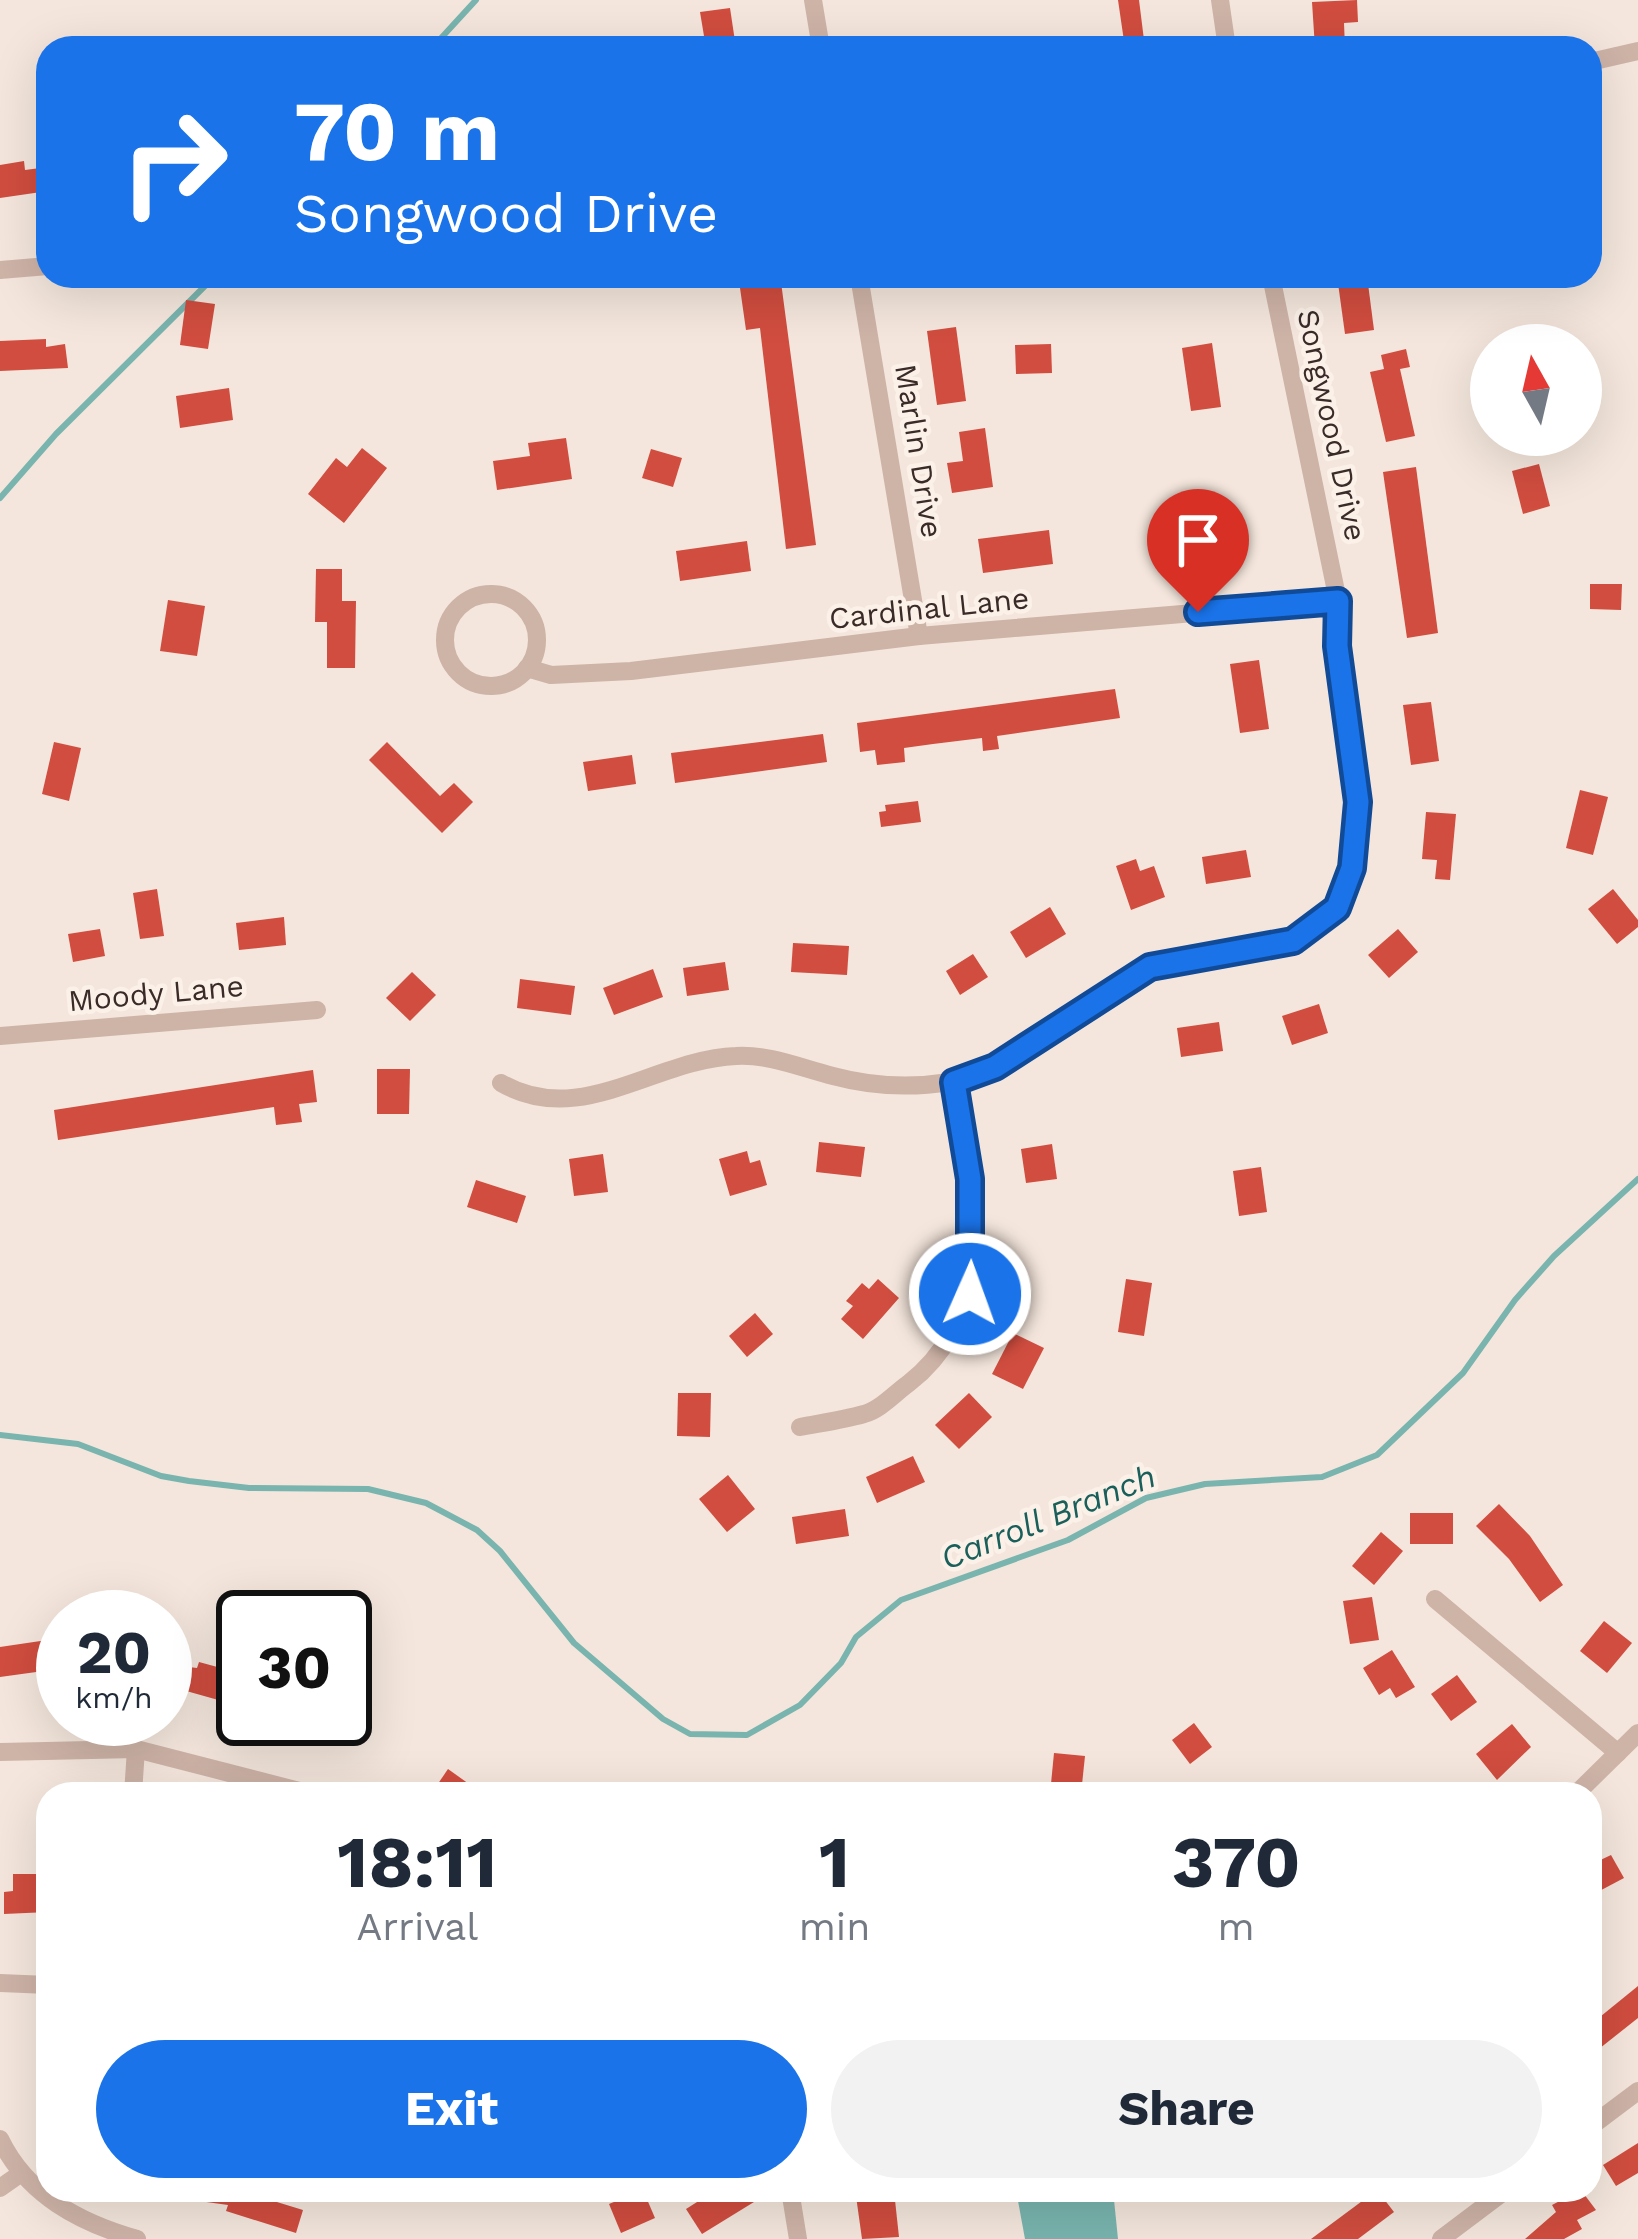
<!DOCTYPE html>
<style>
:root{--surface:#fff;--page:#f2f2f3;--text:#1f2937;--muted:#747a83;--accent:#1a73e8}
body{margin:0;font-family:"Work Sans",sans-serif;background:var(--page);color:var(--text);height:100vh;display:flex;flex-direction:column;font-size:45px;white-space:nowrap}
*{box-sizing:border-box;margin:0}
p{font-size:39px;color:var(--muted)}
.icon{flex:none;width:66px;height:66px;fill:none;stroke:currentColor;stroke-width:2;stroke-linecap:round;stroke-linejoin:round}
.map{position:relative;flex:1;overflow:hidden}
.details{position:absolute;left:36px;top:1782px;width:1566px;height:420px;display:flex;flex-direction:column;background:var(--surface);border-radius:36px;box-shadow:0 12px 48px #0002}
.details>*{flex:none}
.top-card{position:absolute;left:36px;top:36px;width:1566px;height:252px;border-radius:36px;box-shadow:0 12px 48px #0002;background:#1a73e8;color:#fff;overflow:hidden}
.needle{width:78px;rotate:352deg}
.buttons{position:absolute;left:1470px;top:324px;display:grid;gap:24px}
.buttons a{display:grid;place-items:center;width:132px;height:132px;border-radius:50%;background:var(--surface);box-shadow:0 12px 48px #0002;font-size:60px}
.speed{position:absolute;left:36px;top:1590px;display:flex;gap:24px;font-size:60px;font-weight:700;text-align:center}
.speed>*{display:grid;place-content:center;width:156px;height:156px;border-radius:50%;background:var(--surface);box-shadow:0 12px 48px #0002;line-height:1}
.speed small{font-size:30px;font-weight:400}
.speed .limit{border:6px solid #111;border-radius:18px;background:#fff;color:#111}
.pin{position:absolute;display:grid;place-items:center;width:102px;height:102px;color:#fff;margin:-123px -51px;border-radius:50% 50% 50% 0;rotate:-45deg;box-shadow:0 0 12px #0007}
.pin .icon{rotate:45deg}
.me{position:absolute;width:132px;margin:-66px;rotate:2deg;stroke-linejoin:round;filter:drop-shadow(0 0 9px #0008)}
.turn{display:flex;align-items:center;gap:42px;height:252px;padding:0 60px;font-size:54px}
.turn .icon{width:156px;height:156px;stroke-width:2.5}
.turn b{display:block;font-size:84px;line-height:102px}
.eta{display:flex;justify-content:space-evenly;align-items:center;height:204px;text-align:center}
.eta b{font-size:72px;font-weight:700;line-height:84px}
.primary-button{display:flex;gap:24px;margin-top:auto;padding:24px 60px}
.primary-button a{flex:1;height:138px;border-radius:72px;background:var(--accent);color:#fff;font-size:48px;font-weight:700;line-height:138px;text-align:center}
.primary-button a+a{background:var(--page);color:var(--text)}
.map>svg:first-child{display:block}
.water{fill:#79b4ae}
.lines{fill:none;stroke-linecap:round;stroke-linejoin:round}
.stream{stroke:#79b4ae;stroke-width:6}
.building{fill:#d04d3f}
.street{stroke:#ceb3a7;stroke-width:18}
.route-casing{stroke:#114b97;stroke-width:30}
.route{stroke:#1a73e8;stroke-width:21}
.labels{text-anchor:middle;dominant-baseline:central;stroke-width:9;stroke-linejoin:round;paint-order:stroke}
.street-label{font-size:30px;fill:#3a2b28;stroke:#fbf1e9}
.water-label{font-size:33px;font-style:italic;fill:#1a5f5a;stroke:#fbf1e9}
</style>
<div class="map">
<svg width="1638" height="2239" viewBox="0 0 1638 2239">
<rect width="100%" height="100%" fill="#f4e6dc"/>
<path class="water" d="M1016,2190H1113L1118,2239H1025Z"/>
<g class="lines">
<g class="stream">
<path d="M432,48L476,0"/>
<path d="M0,498L56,434L215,276"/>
<path d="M0,1435L78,1444L161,1476L189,1481L249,1488L368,1489L426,1503L477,1530L500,1551L574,1643L663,1719L690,1734L747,1735L800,1705L841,1663L856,1637L901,1600L1068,1540L1146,1498L1205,1484L1322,1477L1377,1455L1463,1373L1515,1300L1554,1256L1638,1179"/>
</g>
</g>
<g class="building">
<path d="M1118,0H1139L1145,48H1125Z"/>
<path d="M1357,0L1358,22L1344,23L1345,48H1315L1312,2Z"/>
<path d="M730,8L736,48H706L700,12Z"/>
<path d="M24,161L25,170L48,167V191L0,198V165Z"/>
<path d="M1337,276H1367L1374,330L1345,334Z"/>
<path d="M781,282L816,545L786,549L760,328L746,330L740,288Z"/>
<path d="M186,300L215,304L208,349L180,345Z"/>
<path d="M956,327L966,401L937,405L927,331Z"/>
<path d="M46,339V347L65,344L68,368L0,371V341Z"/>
<path d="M1212,343L1221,407L1191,411L1182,348Z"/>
<path d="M1051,344L1052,373L1016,374L1015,345Z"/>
<path d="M1406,349L1410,367L1400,369L1415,436L1386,442L1370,372L1384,369L1381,355Z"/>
<path d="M229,388L233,420L180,428L176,396Z"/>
<path d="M985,428L993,487L952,493L947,463L963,461L959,432Z"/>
<path d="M566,438L572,479L497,490L493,461L530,456L528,443Z"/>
<path d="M362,448L387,468L344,523L308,494L336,458L347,467Z"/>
<path d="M651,449L682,458L673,487L642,478Z"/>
<path d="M1539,464L1550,506L1523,514L1512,471Z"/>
<path d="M1416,467L1438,633L1407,638L1383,472Z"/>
<path d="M1234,505L1241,550L1215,553L1209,509Z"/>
<path d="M1049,530L1053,564L983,573L978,539Z"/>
<path d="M747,541L751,571L680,581L676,551Z"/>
<path d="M316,569H342V601H356L355,668H327V622H315Z"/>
<path d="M1590,584H1622L1621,610L1590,609Z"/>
<path d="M168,600L205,606L197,656L160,651Z"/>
<path d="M1259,660L1269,729L1240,733L1230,664Z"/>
<path d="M1115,689L1120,718L997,736L999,749L983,751L982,738L933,744L904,748L905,762L877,765L875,750L860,752L857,723Z"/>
<path d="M1431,702L1439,761L1411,765L1403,705Z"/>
<path d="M823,734L827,762L675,783L671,753Z"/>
<path d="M54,742L81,748L69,801L42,794Z"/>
<path d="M387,742L440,796L454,783L473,802L442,833L369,760Z"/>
<path d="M632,755L636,784L588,791L583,762Z"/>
<path d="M1580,790L1608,797L1593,855L1566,848Z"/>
<path d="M918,801L921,822L881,827L879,812L886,811L885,805Z"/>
<path d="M1426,812L1456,814L1450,880L1435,879L1437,860L1422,859Z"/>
<path d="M1246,850L1251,877L1206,884L1202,857Z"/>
<path d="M1136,859L1140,871L1154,866L1165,897L1131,910L1116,866Z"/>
<path d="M157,889L164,936L140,939L133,893Z"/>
<path d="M1613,889L1638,920V927L1617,944L1588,909Z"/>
<path d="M1050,907L1066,934L1026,958L1010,932Z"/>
<path d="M284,917L286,945L239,950L236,923Z"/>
<path d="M100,929L105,956L73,962L68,934Z"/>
<path d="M1398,929L1418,952L1389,978L1368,955Z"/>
<path d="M793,943L849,946L847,975L791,972Z"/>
<path d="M973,954L988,977L960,995L946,971Z"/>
<path d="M725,962L729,990L687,996L683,968Z"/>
<path d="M653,969L663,997L614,1015L603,988Z"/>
<path d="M412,972L436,995L410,1021L386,998Z"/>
<path d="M520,979L575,986L571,1015L517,1008Z"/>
<path d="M1319,1004L1328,1033L1292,1045L1282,1016Z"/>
<path d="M1219,1022L1223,1051L1181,1057L1177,1028Z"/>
<path d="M377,1069H410L409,1114H377Z"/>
<path d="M313,1070L317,1102L299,1104L302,1122L276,1125L274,1107L58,1140L54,1110Z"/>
<path d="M819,1142L865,1147L861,1177L816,1172Z"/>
<path d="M1052,1144L1057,1179L1026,1183L1021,1149Z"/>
<path d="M747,1151L750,1163L760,1160L767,1185L730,1196L719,1159Z"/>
<path d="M603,1154L608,1192L574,1196L569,1159Z"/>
<path d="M1261,1167L1267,1212L1239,1216L1233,1171Z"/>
<path d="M476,1180L526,1196L517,1223L467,1207Z"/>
<path d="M878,1279L899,1298L863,1339L841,1319L853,1306L846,1301L862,1283L869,1289Z"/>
<path d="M1126,1279L1152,1283L1144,1336L1118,1332Z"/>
<path d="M755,1313L773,1334L747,1357L729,1336Z"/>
<path d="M1013,1333L1044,1348L1023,1389L992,1374Z"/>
<path d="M678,1393H711L710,1437L677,1436Z"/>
<path d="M969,1393L992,1417L959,1449L935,1425Z"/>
<path d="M913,1456L925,1482L877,1503L866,1477Z"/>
<path d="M728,1475L755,1509L727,1532L699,1499Z"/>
<path d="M1499,1504L1530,1536L1563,1585L1540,1602L1509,1559L1476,1526Z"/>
<path d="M845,1509L849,1536L796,1544L792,1517Z"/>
<rect x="1410" y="1513" width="43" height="31"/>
<path d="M1381,1532L1403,1551L1374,1585L1352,1566Z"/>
<path d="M1372,1597L1379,1640L1350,1644L1343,1601Z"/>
<path d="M1604,1621L1632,1643L1607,1673L1580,1651Z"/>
<path d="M54,1639L58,1669L0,1677V1647Z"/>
<path d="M1392,1650L1415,1687L1396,1698L1390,1688L1379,1695L1363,1668Z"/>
<path d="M199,1662L243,1674L236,1705L165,1685V1664L197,1668Z"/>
<path d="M1457,1675L1477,1702L1451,1721L1431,1694Z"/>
<path d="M1194,1723L1212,1747L1190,1764L1172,1740Z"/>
<path d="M1512,1724L1531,1747L1497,1780L1476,1754Z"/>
<path d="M1054,1753L1085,1756L1081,1794H1050Z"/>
<path d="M448,1769L483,1794H431Z"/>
<path d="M1611,1855L1624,1878L1590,1896V1865Z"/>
<path d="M13,1874H42L43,1885H48V1912L4,1914V1892L13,1891Z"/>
<path d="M1638,1986V2018L1590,2056V2025Z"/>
<path d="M1638,2143V2173L1616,2186L1603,2165Z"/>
<path d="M193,2190H238L303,2210L296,2233L226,2211L228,2205L192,2200Z"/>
<path d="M643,2190L655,2218L621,2233L609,2204Z"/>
<path d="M716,2190H747L754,2202L702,2234L686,2209Z"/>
<path d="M1377,2190L1394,2212L1358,2239H1311Z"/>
<path d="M1581,2190L1596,2210L1577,2220L1582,2229L1564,2239H1525L1556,2212L1552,2205Z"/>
<path d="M894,2191L899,2237L862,2239L856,2196Z"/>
</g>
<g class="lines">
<g class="street">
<path d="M813,0L821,48"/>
<path d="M1220,0L1227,48"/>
<path d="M1590,62L1638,51"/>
<path d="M0,270L48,266"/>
<path d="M859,276L919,636"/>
<circle cx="491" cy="640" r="46"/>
<path d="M527,668L551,675L631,671L919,636L1338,601"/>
<path d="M0,1036L317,1010"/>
<path d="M501,1083C580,1129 655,1059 736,1056C769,1054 801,1068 833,1076C870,1086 912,1088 950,1082C1009,1074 1066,1021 1115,989C1127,982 1140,970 1154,966C1207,951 1306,960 1338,905C1382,831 1336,687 1338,601L1271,276"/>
<path d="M800,1427C821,1423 843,1420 864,1414C880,1410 895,1393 909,1383C1003,1310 971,1184 954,1082"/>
<path d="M1435,1599L1618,1753"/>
<path d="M0,1752L136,1749L311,1794"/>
<path d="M133,1794L136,1749"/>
<path d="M1576,1794L1638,1733"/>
<path d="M0,1983L48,1985"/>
<path d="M1590,2127L1638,2091"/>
<path d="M0,2139C27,2195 80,2223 137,2239"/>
<path d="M0,2188L20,2174"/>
<path d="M790,2190L798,2239"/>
<path d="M1441,2239L1506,2190"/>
</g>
</g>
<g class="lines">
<defs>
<path id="route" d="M970,1294V1179L954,1082L995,1067L1150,967L1293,941L1337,908L1352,868L1358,802L1337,646L1338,601L1198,612"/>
</defs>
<use href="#route" class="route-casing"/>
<use href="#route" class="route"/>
</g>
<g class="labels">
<g class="street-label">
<text transform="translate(1332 425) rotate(78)">Songwood Drive</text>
<text transform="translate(919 451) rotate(81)">Marlin Drive</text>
<text transform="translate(929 608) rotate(-6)">Cardinal Lane</text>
<text transform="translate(156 993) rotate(-5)">Moody Lane</text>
</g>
<g class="water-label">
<text transform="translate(1048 1517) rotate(-22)">Carroll Branch</text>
</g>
</g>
</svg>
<div class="buttons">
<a><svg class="needle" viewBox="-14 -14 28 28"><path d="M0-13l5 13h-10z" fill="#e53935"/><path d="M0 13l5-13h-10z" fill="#747a83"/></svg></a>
</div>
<div class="speed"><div>20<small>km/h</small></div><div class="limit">30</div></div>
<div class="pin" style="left:1198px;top:612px;background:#d93025"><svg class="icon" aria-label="arrive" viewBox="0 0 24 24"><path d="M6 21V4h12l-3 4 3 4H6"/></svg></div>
<svg class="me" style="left:970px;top:1294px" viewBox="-20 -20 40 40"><circle r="17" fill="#1a73e8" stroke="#fff" stroke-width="3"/><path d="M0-11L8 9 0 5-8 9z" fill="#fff"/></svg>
<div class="top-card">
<div class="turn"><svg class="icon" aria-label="right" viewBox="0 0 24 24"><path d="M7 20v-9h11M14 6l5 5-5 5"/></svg><div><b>70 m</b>Songwood Drive</div></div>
</div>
<section class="details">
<div class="eta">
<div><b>18:11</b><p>Arrival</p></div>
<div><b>1</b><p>min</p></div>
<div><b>370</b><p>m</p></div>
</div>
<div class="primary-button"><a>Exit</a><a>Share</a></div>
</section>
</div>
